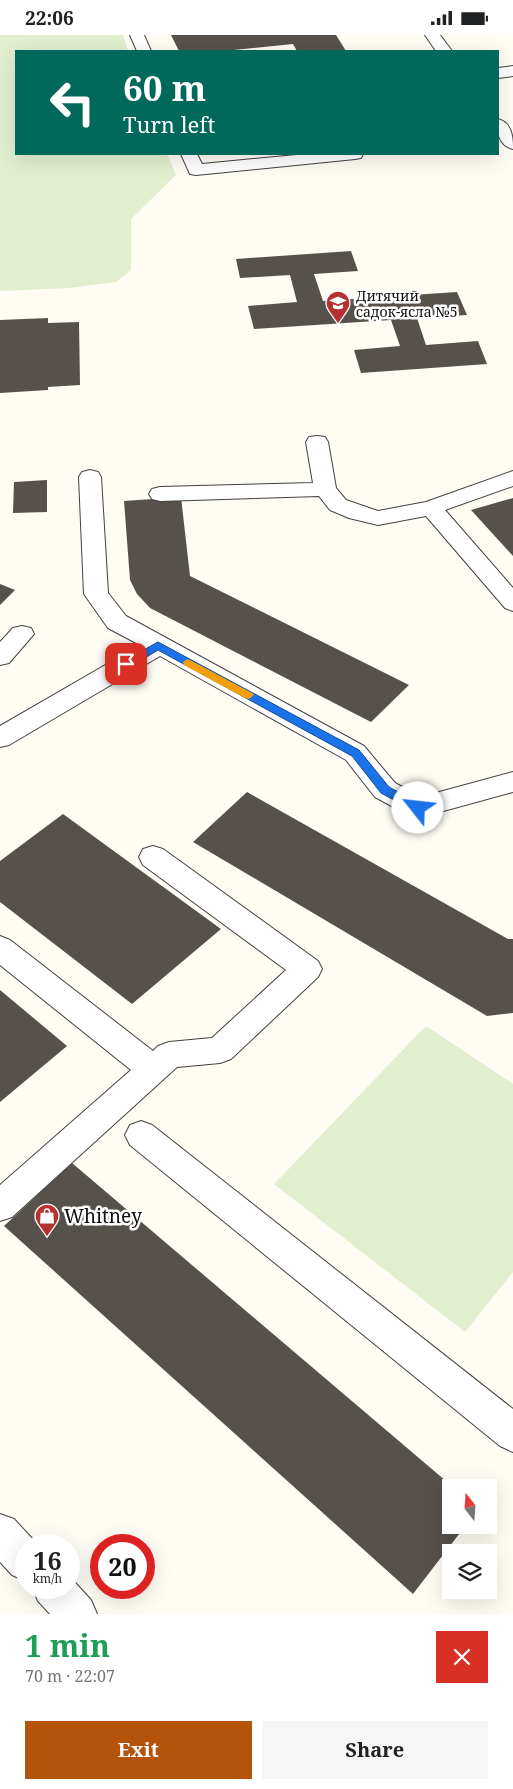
<!DOCTYPE html>
<meta charset="utf-8">
<style>
:root{--surface:#fff;--page:#f6f6f6;--text:#202124;--muted:#757577;--accent:#b45309}
body{margin:0;font-family:"Noto Serif",serif;background:var(--page);color:var(--text);height:100vh;display:flex;flex-direction:column;font-size:19px;white-space:nowrap}
*{box-sizing:border-box;margin:0}
p{font-size:16px;color:var(--muted)}
.icon{flex:none;width:28px;height:28px;fill:none;stroke:currentColor;stroke-width:2;stroke-linecap:round;stroke-linejoin:round}
.map{position:relative;height:1579px;overflow:hidden}
.drawer{display:flex;flex-direction:column;background:var(--surface);flex:1}
.drawer>*{flex:none}
.banner{position:absolute;left:15px;top:15px;width:484px;height:105px;border-radius:0px;box-shadow:0 5px 20px #0002;background:#00695c;color:#fff;overflow:hidden}
.needle{width:32px;rotate:343deg}
.fabs{position:absolute;left:442px;top:1444px;display:grid;gap:10px}
.fabs a{display:grid;place-items:center;width:55px;height:55px;border-radius:0px;background:var(--surface);box-shadow:0 5px 20px #0002;font-size:25px}
.speed{position:absolute;left:15px;top:1499px;display:flex;gap:10px;font-size:25px;font-weight:700;text-align:center}
.speed>*{display:grid;place-content:center;width:65px;height:65px;border-radius:50%;background:var(--surface);box-shadow:0 5px 20px #0002;line-height:1}
.speed small{font-size:12px;font-weight:400}
.speed .limit{border:8px solid #d22;background:#fff;color:#111}
.pin{position:absolute;display:grid;place-items:center;width:42px;height:42px;color:#fff;margin:-21px;border-radius:10px;box-shadow:0 2px 8px #0006}
.me{position:absolute;width:55px;margin:-28px;rotate:299deg;stroke-linejoin:round;filter:drop-shadow(0 0 4px #0008)}
.turn{display:flex;align-items:center;gap:18px;height:105px;padding:0 25px;font-size:22px}
.turn .icon{width:65px;height:65px;stroke-width:2.5}
.turn b{display:block;font-size:35px;line-height:42px}
.round{display:grid;place-items:center;flex:none;width:52px;height:52px;border-radius:0px;background:var(--page)}
.headline{display:flex;align-items:center;justify-content:space-between;height:85px;padding:0 25px}
h1{font-size:30px;font-weight:700;line-height:38px;color:#1e9e55}
.button{display:flex;gap:10px;margin-top:auto;padding:10px 25px}
.button a{flex:1;height:58px;border-radius:0px;background:var(--accent);color:#fff;font-size:20px;font-weight:700;line-height:58px;text-align:center}
.button a+a{background:var(--page);color:var(--text)}
.status{display:flex;justify-content:space-between;align-items:center;height:35px;padding:0 25px;background:var(--surface);direction:ltr}
.status svg{height:14px;fill:currentColor}
.map>svg:first-child{display:block}
.pitch{fill:#e2efcf}
.building{fill:#57514c}
.lines{fill:none;stroke-linecap:round;stroke-linejoin:round}
.minor-casing{stroke:#424242;stroke-width:2}
.minor{fill:#fff;fill-rule:evenodd}
.route{fill:#1a73e8;stroke:#114b97}
.slow{fill:#f59e0b}
.labels{text-anchor:middle;dominant-baseline:central;stroke-width:5;stroke-linejoin:round;paint-order:stroke}
.far-poi-label{font-size:14px;fill:#0f0f0f;stroke:#fff;text-anchor:start}
.near-poi-label{font-size:19px;fill:#0f0f0f;stroke:#fff;text-anchor:start}
</style>
<div class="status"><b>22:06</b><svg viewBox="0 0 49 12"><path d="M0 12V9h3v3zM5 12V6h3v6zM10 12V3h3v9zM15 12V0h3v12zM26 1h20v11H26zM47 4h2v5h-2z"/></svg></div>
<div class="map">
<svg width="513" height="1579" viewBox="0 0 513 1579">
<rect width="100%" height="100%" fill="#fefcf3"/>
<g class="pitch">
<path d="M0,0H123L128,16H16V119H167L176,140L131,184V235L116,247L69,253L0,256Z"/>
<path d="M426,991L513,1049V1237L465,1297L274,1149Z"/>
</g>
<g class="building">
<path d="M171,0H336L346,16H297L293,9L224,16H179Z"/>
<path d="M351,216L358,236L314,239L323,266L457,257L467,280L417,283L426,310L478,306L487,329L361,338L354,315L400,311L391,285L254,294L248,271L297,267L290,240L240,243L236,224Z"/>
<path d="M48,283V288L79,287L80,350L48,352V355L0,358V285Z"/>
<path d="M47,445V477L13,478L14,447Z"/>
<path d="M181,462L190,541L409,650L371,687L150,573L137,559L130,545L124,466Z"/>
<path d="M513,463V521L471,475Z"/>
<path d="M0,549L15,555L0,570Z"/>
<path d="M247,757L508,904H513V978L487,981L193,807Z"/>
<path d="M63,779L221,894L132,969L0,867V826Z"/>
<path d="M0,955L67,1011L0,1067Z"/>
<path d="M72,1128L453,1452H451V1490H466L413,1559L4,1191Z"/>
</g>
<g class="lines">
<defs>
<g id="minor">
<path d="M130,0H144L151,16H137Z"/>
<path d="M425,0H440L452,16H436Z"/>
<path d="M513,31V41L498,43V33Z"/>
<path d="M498,84C512,88 513,102 513,114C499,111 496,96 498,84Z"/>
<path d="M181,119H197L202,129L307,119H363L361,123L355,124L196,140L190,139Z"/>
<path d="M317,401L325,402L328,407L336,453L346,465L378,476L426,467L513,436V451L445,475L513,553V576L505,573L426,481L378,490L349,483L330,475L319,461L160,466L152,464L149,459L152,454L160,452L313,448L306,407L309,402Z"/>
<path d="M90,435L98,437L101,442L108,558L126,581L364,711L395,748L421,762L513,737V757L418,783L408,780L375,762L346,725L160,621L9,710L0,712V691L140,610L108,593L84,559L79,442L82,437Z"/>
<path d="M22,591L31,593L34,599L9,628L0,630V607L13,593Z"/>
<path d="M153,811L163,814L318,926L322,934L318,942L231,1024L220,1028L177,1032L12,1182L0,1186V1150L131,1035L0,930V901L10,905L153,1016L158,1011L169,1007L212,1003L286,935L143,830L139,822L143,814Z"/>
<path d="M141,1086L152,1090L513,1374V1417L500,1411L130,1110L125,1100L130,1090Z"/>
<path d="M0,1479L14,1484L38,1510H26V1546L12,1540L0,1527Z"/>
<path d="M69,1541L91,1565L97,1579H50L38,1566L32,1552H69Z"/>
</g>
</defs>
<use href="#minor" class="minor-casing"/>
<use href="#minor" class="minor"/>
</g>
<path class="route" d="M158,607L359,715L389,752L422,770L423,773L422,776H414L381,758L352,721L158,615L130,632H122L121,629L122,627Z"/>
<path class="slow" d="M188,624L252,658L254,660L249,664L245,663L184,630L183,627Z"/>
<defs>
<symbol id="school-pin" viewBox="-11 -11 22 30"><path d="M0 17L-7.5 6A9.5 9.5 0 1 1 7.5 6Z" fill="#b63131" stroke="#fff"/><path d="M0-5L7-2L0 1L-7-2ZM-4 1L0 2.5L4 1V4Q0 6-4 4Z" fill="#fff"/></symbol>
<symbol id="shop-pin" viewBox="-11 -11 22 30"><path d="M0 17L-7.5 6A9.5 9.5 0 1 1 7.5 6Z" fill="#b63131" stroke="#fff"/><path d="M-5-2.5h2.3a2.7 3.5 0 0 1 5.4 0H5L5.5 6h-11ZM-1.5-2.5h3a1.5 2.3 0 0 0-3 0Z" fill="#fff"/></symbol>
</defs>
<g fill-rule="evenodd">
<use href="#school-pin" x="324" y="254" width="28" height="38"/>
<use href="#shop-pin" x="33" y="1167" width="28" height="38"/>
</g>
<g class="labels">
<g class="far-poi-label">
<text x="356" y="260">Дитячий<tspan x="356" dy="16">садок-ясла №5</tspan></text>
</g>
<g class="near-poi-label">
<text x="64" y="1181">Whitney</text>
</g>
</g>
</svg>
<div class="fabs">
<a><svg class="needle" viewBox="-14 -14 28 28"><path d="M0-13l5 13h-10z" fill="#e53935"/><path d="M0 13l5-13h-10z" fill="#757577"/></svg></a>
<a><svg class="icon" aria-label="layers" viewBox="0 0 24 24"><path d="M12 4l9 5-9 5-9-5zM3 14l9 5 9-5"/></svg></a>
</div>
<div class="speed"><div>16<small>km/h</small></div><div class="limit">20</div></div>
<div class="pin" style="left:126px;top:629px;background:#d93025"><svg class="icon" aria-label="arrive" viewBox="0 0 24 24"><path d="M6 21V4h12l-3 4 3 4H6"/></svg></div>
<svg class="me" style="left:418px;top:773px" viewBox="-20 -20 40 40"><circle r="19" fill="#fff"/><path d="M0-13L10 11 0 6-10 11z" fill="#1a73e8"/></svg>
<div class="banner">
<div class="turn"><svg class="icon" aria-label="left" viewBox="0 0 24 24"><path d="M17 20v-9H6M10 6l-5 5 5 5"/></svg><div><b>60 m</b>Turn left</div></div>
</div>
</div>
<section class="drawer">
<div class="headline"><div><h1>1 min</h1><p>70 m · 22:07</p></div><a class="round" style="background:#d93025;color:#fff"><svg class="icon" aria-label="close" viewBox="0 0 24 24"><path d="M6 6l12 12M18 6L6 18"/></svg></a></div>
<div class="button"><a>Exit</a><a>Share</a></div>
</section>
